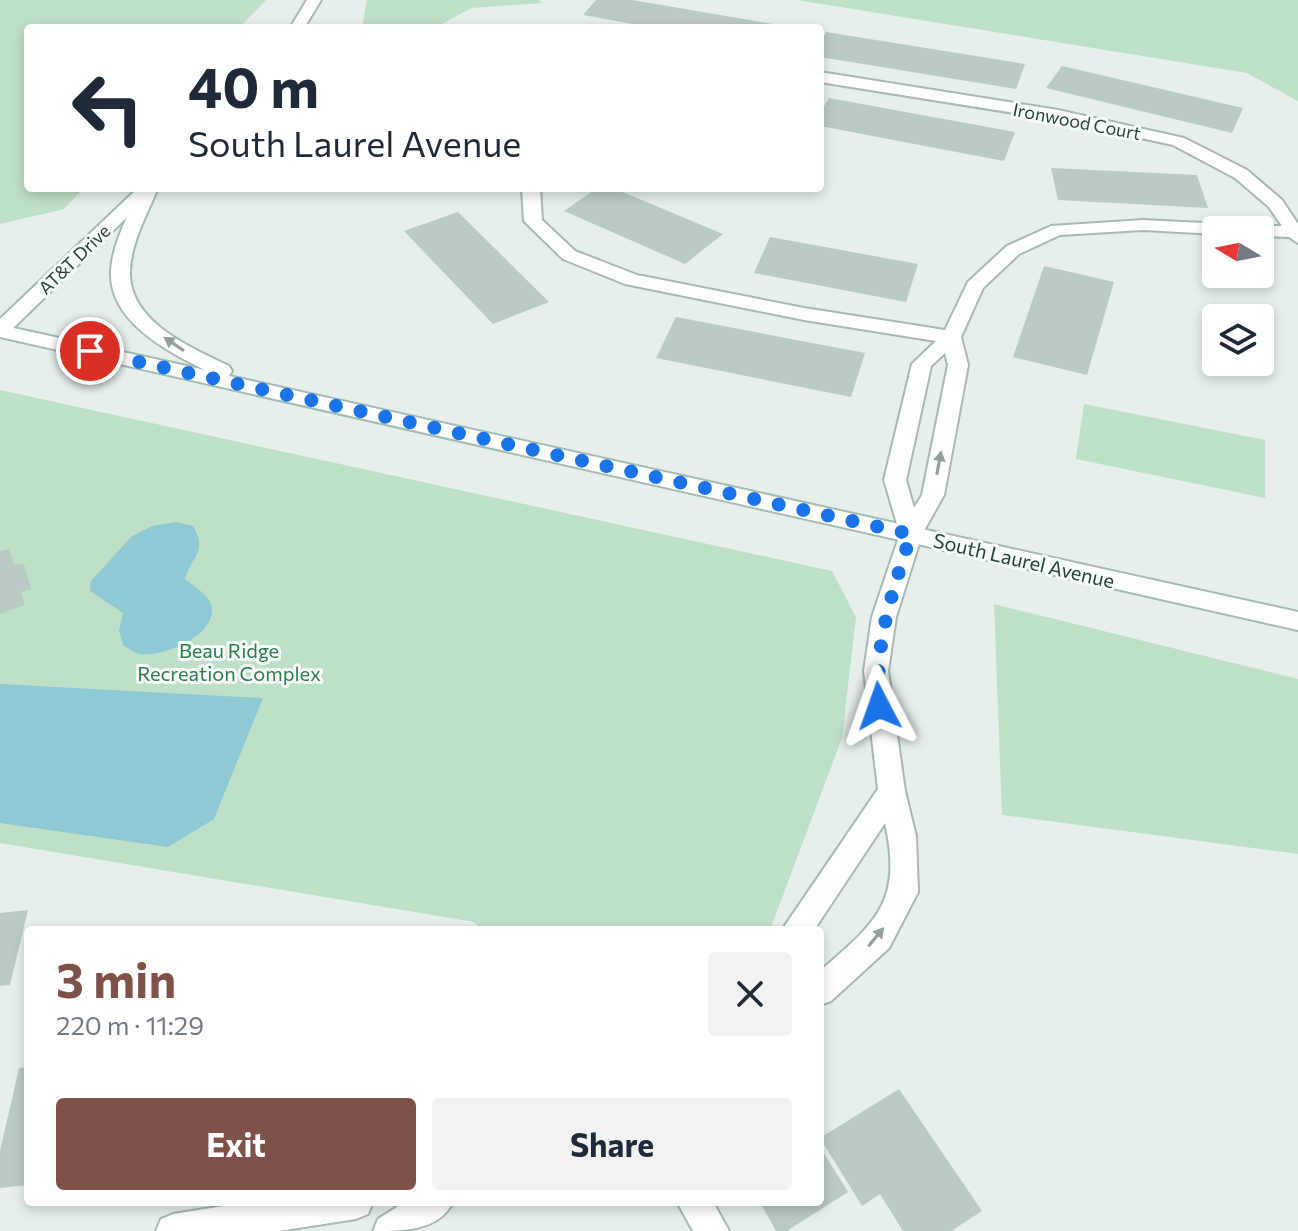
<!DOCTYPE html>
<meta charset="utf-8">
<style>
:root{--surface:#fff;--page:#f2f2f3;--text:#1f2937;--muted:#747a83;--accent:#7f5249}
body{margin:0;font-family:Commissioner,sans-serif;background:var(--page);color:var(--text);height:100vh;display:flex;flex-direction:column;font-size:30px;white-space:nowrap}
*{box-sizing:border-box;margin:0}
p{font-size:26px;color:var(--muted)}
.icon{flex:none;width:44px;height:44px;fill:none;stroke:currentColor;stroke-width:2;stroke-linecap:round;stroke-linejoin:round}
.map{position:relative;flex:1;overflow:hidden}
.details{position:absolute;left:24px;top:926px;width:800px;height:280px;display:flex;flex-direction:column;background:var(--surface);border-radius:8px;box-shadow:0 4px 12px #0003}
.details>*{flex:none}
.banner{position:absolute;left:24px;top:24px;width:800px;height:168px;border-radius:8px;box-shadow:0 4px 12px #0003;background:#fff;color:var(--text);overflow:hidden}
.needle{width:52px;rotate:280deg}
.controls{position:absolute;left:1202px;top:216px;display:grid;gap:16px}
.controls a{display:grid;place-items:center;width:72px;height:72px;border-radius:8px;background:var(--surface);box-shadow:0 4px 12px #0003;font-size:40px}
.pin{position:absolute;display:grid;place-items:center;width:68px;height:68px;color:#fff;margin:-34px;border:4px solid #fff;border-radius:50%;box-shadow:0 2px 8px #0007}
.me{position:absolute;width:88px;margin:-44px;rotate:356deg;stroke-linejoin:round;filter:drop-shadow(0 0 6px #0008)}
.turn{display:flex;align-items:center;gap:28px;height:168px;padding:0 32px;font-size:36px}
.turn .icon{width:104px;height:104px;stroke-width:2.5}
.turn b{display:block;font-size:56px;line-height:68px}
.round{display:grid;place-items:center;flex:none;width:84px;height:84px;border-radius:8px;background:var(--page)}
.head{display:flex;align-items:center;justify-content:space-between;height:136px;padding:0 32px}
h1{font-size:48px;font-weight:700;line-height:60px;color:var(--accent)}
.action{display:flex;gap:16px;margin-top:auto;padding:16px 32px}
.action a{flex:1;height:92px;border-radius:8px;background:var(--accent);color:#fff;font-size:32px;font-weight:700;line-height:92px;text-align:center}
.action a+a{background:var(--page);color:var(--text)}
.map>svg:first-child{display:block}
.green{fill:#bfe0c8}
.water{fill:#8ec9d4}
.building{fill:#bbcac4}
.lines{fill:none;stroke-linecap:round;stroke-linejoin:round}
.minor-casing{stroke:#a8b8b2;stroke-width:4}
.secondary-casing{stroke:#a4bbb3;stroke-width:4}
.minor{fill:#fff;fill-rule:evenodd}
.secondary{fill:#fff;fill-rule:evenodd}
.oneway{fill:#92a09c}
.route{stroke:#1a73e8;stroke-width:14;stroke-dasharray:0 25.2}
.labels{text-anchor:middle;dominant-baseline:central;stroke-width:6;stroke-linejoin:round;paint-order:stroke}
.far-street-label{font-size:18px;fill:#24423a;stroke:#f7fbf9}
.street-label{font-size:20px;fill:#24423a;stroke:#f7fbf9}
.park-label{font-size:20px;fill:#2d7a4b;stroke:#f7fbf9}
</style>
<div class="map">
<svg width="1298" height="1231" viewBox="0 0 1298 1231">
<rect width="100%" height="100%" fill="#e6efeb"/>
<g class="green">
<path d="M0,0H266L239,28H28V188H84L64,209L0,224Z"/>
<path d="M367,0H539L542,3L472,8L434,28H362Z"/>
<path d="M797,0H1298V101L1247,73Z"/>
<path d="M0,390L832,571L856,617L842,738L770,930H481L474,922L0,843Z"/>
<path d="M1084,404L1265,440V498L1076,459Z"/>
<path d="M994,604L1298,679V854L1002,815Z"/>
</g>
<g class="water">
<path d="M176,522L193,526C208,552 192,555 185,579C192,585 204,592 209,600C226,632 164,658 140,654C134,653 128,648 123,645L119,631L123,613L90,591L91,581L131,537L152,526Z"/>
<path d="M0,684L263,698L214,819L168,847L0,823Z"/>
</g>
<g class="building">
<path d="M596,0H632L778,25L776,28H655L583,15Z"/>
<path d="M826,32L1025,64L1016,89L820,57V43Z"/>
<path d="M1062,66L1243,108L1232,133L1046,88Z"/>
<path d="M829,98L1015,132L1004,161L820,126V113Z"/>
<path d="M1051,168L1197,175L1208,208L1058,200Z"/>
<path d="M597,188H613L723,234L685,264L564,211Z"/>
<path d="M458,212L549,302L493,324L404,231Z"/>
<path d="M770,237L918,264L906,302L754,273Z"/>
<path d="M1044,266L1114,282L1087,375L1013,357Z"/>
<path d="M676,317L865,353L851,397L656,358Z"/>
<path d="M9,549L14,565L24,564L31,589L21,592L25,605L0,614V551Z"/>
<path d="M28,910L10,985L0,986V913Z"/>
<path d="M28,1067V1185L0,1188V1151L19,1068Z"/>
<path d="M899,1089L982,1211L951,1231H903L880,1194L862,1206L820,1138Z"/>
<path d="M820,1147L848,1192L787,1231H776L760,1202H820Z"/>
</g>
<g class="lines">
<defs>
<g id="minor">
<path d="M307,0H321L304,28H290Z"/>
<path d="M820,72L1058,110L1184,138L1247,170L1282,200L1298,224V243L1289,237L1260,236V230H1216V234L1143,230L1060,235L1019,254L983,288L961,337L968,365L944,495L922,534L896,617L888,671L905,791L916,836L918,892L889,948L831,1001L820,1005V971C875,923 903,903 885,823L814,930H782L878,789L864,671L872,617L900,534L884,480L912,364L936,341L804,320L625,284L563,259L524,221L522,188H540L542,220L575,251L637,275L804,308L945,330L968,282L1007,246L1051,226L1143,220L1244,225L1252,229L1260,226H1282L1269,207L1235,178L1173,145L1058,120L820,82ZM945,353L948,365L922,495L914,508L906,480L931,366Z"/>
<path d="M138,188H157L7,334L0,336V319Z"/>
<path d="M249,1202H373L368,1214L356,1219L279,1231H156L161,1219L173,1214Z"/>
<path d="M405,1202H453C439,1231 403,1231 373,1231L378,1219Z"/>
<path d="M677,1202H713L729,1231H693Z"/>
</g>
<path id="secondary" d="M140,188H158C147,214 131,243 130,271C128,322 192,348 229,366L232,371L229,376L1298,612V630L0,337V325L205,370C167,351 108,321 111,270C113,242 129,214 140,188Z"/>
</defs>
<use href="#minor" class="minor-casing"/>
<use href="#secondary" class="secondary-casing"/>
<use href="#minor" class="minor"/>
<use href="#secondary" class="secondary"/>
</g>
<defs><path id="oneway-solid" d="M-6-.8H1V-3.2L6.5 0L1 3.2V.8H-6Z" transform="scale(2)"/></defs>
<g class="oneway">
<use href="#oneway-solid" transform="translate(174 344) rotate(-146)"/>
<use href="#oneway-solid" transform="translate(939 463) rotate(-79)"/>
<use href="#oneway-solid" transform="translate(876 937) rotate(-51)"/>
</g>
<g class="lines">
<path class="route" d="M90,351L911,534C892,594 874,643 879,706"/>
</g>
<g class="labels">
<g class="far-street-label">
<text transform="translate(1077 121) rotate(11)">Ironwood Court</text>
<text transform="translate(74 259) rotate(-44)">AT&amp;T Drive</text>
</g>
<g class="street-label">
<text transform="translate(1024 560) rotate(13)">South Laurel Avenue</text>
</g>
<g class="park-label">
<text x="229" y="650">Beau Ridge<tspan x="229" dy="23">Recreation Complex</tspan></text>
</g>
</g>
</svg>
<div class="controls">
<a><svg class="needle" viewBox="-14 -14 28 28"><path d="M0-13l5 13h-10z" fill="#e53935"/><path d="M0 13l5-13h-10z" fill="#747a83"/></svg></a>
<a><svg class="icon" aria-label="layers" viewBox="0 0 24 24"><path d="M12 4l9 5-9 5-9-5zM3 14l9 5 9-5"/></svg></a>
</div>
<div class="pin" style="left:90px;top:351px;background:#d93025"><svg class="icon" aria-label="arrive" viewBox="0 0 24 24"><path d="M6 21V4h12l-3 4 3 4H6"/></svg></div>
<svg class="me" style="left:879px;top:706px" viewBox="-20 -20 40 40"><path d="M0-17L14 15 0 8-14 15z" fill="#1a73e8" stroke="#fff" stroke-width="4"/></svg>
<div class="banner">
<div class="turn"><svg class="icon" aria-label="left" viewBox="0 0 24 24"><path d="M17 20v-9H6M10 6l-5 5 5 5"/></svg><div><b>40 m</b>South Laurel Avenue</div></div>
</div>
<section class="details">
<div class="head"><div><h1>3 min</h1><p>220 m · 11:29</p></div><a class="round"><svg class="icon" aria-label="close" viewBox="0 0 24 24"><path d="M6 6l12 12M18 6L6 18"/></svg></a></div>
<div class="action"><a>Exit</a><a>Share</a></div>
</section>
</div>
